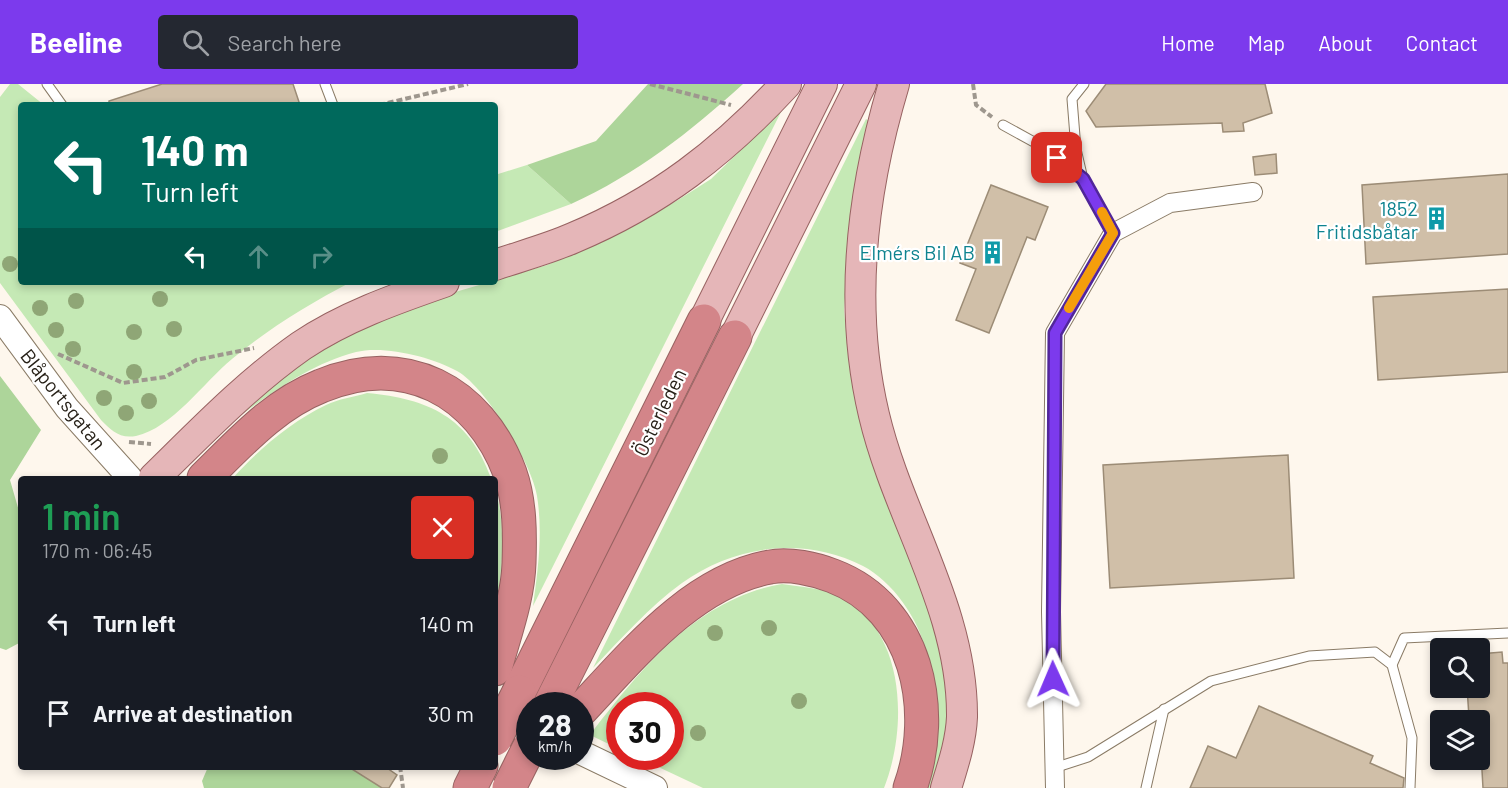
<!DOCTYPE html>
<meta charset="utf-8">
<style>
:root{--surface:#171b24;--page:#242831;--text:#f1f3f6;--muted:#9ea1a6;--accent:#7c3aed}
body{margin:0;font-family:Barlow,sans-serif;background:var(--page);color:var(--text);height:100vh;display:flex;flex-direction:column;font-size:22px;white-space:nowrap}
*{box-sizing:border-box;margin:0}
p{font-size:20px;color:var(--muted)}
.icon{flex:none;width:33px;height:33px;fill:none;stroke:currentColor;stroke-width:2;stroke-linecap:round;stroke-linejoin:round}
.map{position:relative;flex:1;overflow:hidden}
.details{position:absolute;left:18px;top:392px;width:480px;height:294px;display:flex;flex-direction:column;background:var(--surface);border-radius:6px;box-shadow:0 3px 9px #0003}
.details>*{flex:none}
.guide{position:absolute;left:18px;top:18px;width:480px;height:183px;border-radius:6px;box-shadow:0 3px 9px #0003;background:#00695c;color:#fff;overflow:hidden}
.controls{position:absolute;left:1430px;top:554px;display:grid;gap:12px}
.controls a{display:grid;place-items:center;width:60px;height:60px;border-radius:6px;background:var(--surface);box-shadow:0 3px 9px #0003;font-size:30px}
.speed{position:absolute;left:516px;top:608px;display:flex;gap:12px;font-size:30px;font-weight:700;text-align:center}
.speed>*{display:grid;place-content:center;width:78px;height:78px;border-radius:50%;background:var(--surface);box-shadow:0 3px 9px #0003;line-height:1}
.speed small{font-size:15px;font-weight:400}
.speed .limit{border:9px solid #d22;background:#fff;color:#111}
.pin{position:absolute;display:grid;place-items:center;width:51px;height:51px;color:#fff;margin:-26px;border-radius:12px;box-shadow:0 3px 9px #0006}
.me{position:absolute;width:66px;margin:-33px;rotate:359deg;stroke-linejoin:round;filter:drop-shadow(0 0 4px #0008)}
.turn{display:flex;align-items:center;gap:21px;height:126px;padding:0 24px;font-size:27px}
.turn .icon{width:78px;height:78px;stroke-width:2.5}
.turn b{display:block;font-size:42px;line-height:51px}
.lanes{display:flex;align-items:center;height:57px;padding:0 24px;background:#0003;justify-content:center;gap:30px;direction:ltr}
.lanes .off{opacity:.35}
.round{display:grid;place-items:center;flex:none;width:63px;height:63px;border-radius:6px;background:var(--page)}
.head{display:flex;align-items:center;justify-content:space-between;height:102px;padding:0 24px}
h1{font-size:36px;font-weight:600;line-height:45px;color:#1e9e55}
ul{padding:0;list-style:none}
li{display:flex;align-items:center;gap:18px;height:90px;padding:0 24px}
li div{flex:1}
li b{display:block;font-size:22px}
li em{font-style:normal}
header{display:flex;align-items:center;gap:36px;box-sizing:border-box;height:84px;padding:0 30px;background:var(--accent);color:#fff}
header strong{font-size:28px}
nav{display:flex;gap:33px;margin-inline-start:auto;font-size:21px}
.search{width:420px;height:54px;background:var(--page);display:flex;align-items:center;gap:15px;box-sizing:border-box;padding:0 21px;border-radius:6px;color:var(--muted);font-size:22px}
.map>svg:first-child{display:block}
.green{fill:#c5e9b5}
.forest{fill:#add59a}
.building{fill:#d0bfa8;stroke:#9c8c76;stroke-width:1.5}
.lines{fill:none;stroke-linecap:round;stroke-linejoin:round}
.tertiary-tunnel{stroke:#d3ccc2;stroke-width:24;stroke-dasharray:24 12;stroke-linecap:butt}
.service-casing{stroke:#8a7b66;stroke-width:11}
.minor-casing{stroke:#8a7b66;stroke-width:20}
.tertiary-casing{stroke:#8a7b66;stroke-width:26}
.primary-casing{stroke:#976261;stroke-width:32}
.motorway-casing{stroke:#976261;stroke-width:35}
.path{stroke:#9e978e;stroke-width:4;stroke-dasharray:6 3;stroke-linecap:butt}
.service{stroke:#fff;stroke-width:9}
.minor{stroke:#fff;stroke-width:18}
.tertiary{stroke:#fff;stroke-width:24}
.primary{stroke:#e5b6b8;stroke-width:30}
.motorway{stroke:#d38589;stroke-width:33}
.motorway-bridge-casing{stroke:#976261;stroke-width:35;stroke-linecap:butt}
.motorway-bridge{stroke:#d38589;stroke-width:33}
.tree{fill:#8fa676}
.route-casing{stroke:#51269a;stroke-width:15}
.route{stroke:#7c3aed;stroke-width:10}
.slow{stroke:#f59e0b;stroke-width:10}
.labels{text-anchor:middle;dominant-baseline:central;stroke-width:4.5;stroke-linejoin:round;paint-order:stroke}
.culture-label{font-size:20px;fill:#0d838f;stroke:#fff;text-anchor:end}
.street-label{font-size:20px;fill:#272118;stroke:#fff}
</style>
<header>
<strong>Beeline</strong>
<div class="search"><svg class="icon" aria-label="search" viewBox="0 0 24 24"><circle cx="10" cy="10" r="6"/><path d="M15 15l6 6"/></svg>Search here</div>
<nav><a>Home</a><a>Map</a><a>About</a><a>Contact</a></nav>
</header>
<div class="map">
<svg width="1508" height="704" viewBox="0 0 1508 704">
<rect width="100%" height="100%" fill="#fef7ed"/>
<g class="green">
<path d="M10,0H18L44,21H21V198H351C309,220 268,245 232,275C204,298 172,344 136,352C119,355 111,346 101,336L0,199V13Z"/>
<path d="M782,26L533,522C538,485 543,449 537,412C532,380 486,303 457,287C432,273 384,261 356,268C314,279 278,304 244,329L240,328L285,286L337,255L445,211L547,181L629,143L678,116L711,95Z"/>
<path d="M866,35L872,39L852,128L844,226L849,277L861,331L945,559L949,639L935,704H922C925,660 935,611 926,568C919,535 892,497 863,482C804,452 735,461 682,499C649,523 621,555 593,584Z"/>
<path d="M527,81L571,120L495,148V91Z"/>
<path d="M367,309C429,315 469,333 491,394H233C258,366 292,337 326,321C338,315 354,313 367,309Z"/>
<path d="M495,406C506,436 503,493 495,524Z"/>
<path d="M782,500C800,503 824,504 841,513C906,547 908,643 884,704H703L635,672H670V621H620L619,665L590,651C640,586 696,515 782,500Z"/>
</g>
<g class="forest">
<path d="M648,0H743C690,48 637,90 571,120L527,81L596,57Z"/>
<path d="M0,292L41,346L10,396L21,434V558L6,566L0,564Z"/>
<path d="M389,682V704H204L202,697L208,683Z"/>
</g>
<g class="building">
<path d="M162,0H293L300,21H109V17Z"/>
<path d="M1106,0H1265L1272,29L1243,39L1244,47L1223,48L1222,39L1096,43L1086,27Z"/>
<path d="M1276,70L1277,89L1255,91L1253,73Z"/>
<path d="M1508,90V170L1366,180L1362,101Z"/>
<path d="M991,101L1048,123L1035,156L1027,153L989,249L956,236L976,185L960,179Z"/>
<path d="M1508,205V288L1378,296L1373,213Z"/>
<path d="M1288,371L1294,494L1110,504L1103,381Z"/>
<path d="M1502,568L1503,579H1508V704H1483L1479,633H1469L1467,603H1479V570Z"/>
<path d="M1259,622L1373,672L1370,679L1404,694L1403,704H1190L1208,662L1236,674Z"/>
<path d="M347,682H384L397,691L389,704H382Z"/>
</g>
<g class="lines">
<path class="tertiary-tunnel" d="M495,631L530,646"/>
<defs>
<g id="service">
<path d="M47,0L62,21"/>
<path d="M325,0L333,21"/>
<path d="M1003,41L1043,63L1083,95L1113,149"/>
<path d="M1083,95L1076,65L1072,15L1084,0"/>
<path d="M1392,581L1404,554L1508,549"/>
<path d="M1054,684L1088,673L1211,597L1309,572L1375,568L1392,581L1412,654L1410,704"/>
<path d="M1146,704L1164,625"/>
</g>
<path id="minor" d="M1055,704L1051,528L1055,249L1113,149L1170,119L1253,108"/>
<g id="tertiary">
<path d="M0,233L67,324L130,394"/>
<path d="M580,668L655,704"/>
</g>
<g id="primary">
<path d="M894,0C862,107 848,222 874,331C898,433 963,525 962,633C961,657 953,681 946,704"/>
<path d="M495,181C521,172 548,165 573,154C659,118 723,68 786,0"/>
<path d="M704,237L822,0"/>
<path d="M735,253L861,0"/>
<path d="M154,394C201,348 247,300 301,262C344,233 395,215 444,198"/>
</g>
<g id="motorway">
<path d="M204,394C240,359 273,321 321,302C404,267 479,306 510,389C520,417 520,450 519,479C518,514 504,551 495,585"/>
<path d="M519,608L704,237"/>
<path d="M550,621L735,253"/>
<path d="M580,627C632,572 692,497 770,483C789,479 815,485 833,492C917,524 938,626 910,704"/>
<path d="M470,704L481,682"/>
</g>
</defs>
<use href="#service" class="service-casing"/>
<use href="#minor" class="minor-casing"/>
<use href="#tertiary" class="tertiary-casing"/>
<use href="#primary" class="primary-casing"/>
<use href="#motorway" class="motorway-casing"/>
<g class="path">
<path d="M650,0L731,21"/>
<path d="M973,0L976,21L992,33"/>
<path d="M379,21L468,0"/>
<path d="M58,270L123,299L165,293L196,276L254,264"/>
<path d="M129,358L151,360"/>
<path d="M400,682L403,704"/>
</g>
<use href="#service" class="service"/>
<use href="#minor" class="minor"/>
<use href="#tertiary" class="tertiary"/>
<use href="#primary" class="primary"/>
<use href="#motorway" class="motorway"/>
<defs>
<g id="motorway-bridge">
<path d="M495,655L519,608"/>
<path d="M509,704L530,662"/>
</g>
</defs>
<use href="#motorway-bridge" class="motorway-bridge-casing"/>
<use href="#motorway-bridge" class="motorway-bridge"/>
</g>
<g class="tree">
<circle cx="10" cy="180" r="8"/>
<circle cx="160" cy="215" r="8"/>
<circle cx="76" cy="217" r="8"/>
<circle cx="40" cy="224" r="8"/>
<circle cx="174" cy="245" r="8"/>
<circle cx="56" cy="246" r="8"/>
<circle cx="134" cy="248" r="8"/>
<circle cx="73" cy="265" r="8"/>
<circle cx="134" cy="288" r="8"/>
<circle cx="104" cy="314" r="8"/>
<circle cx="149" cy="317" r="8"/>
<circle cx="126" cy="329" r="8"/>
<circle cx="440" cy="372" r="8"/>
<circle cx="769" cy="544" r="8"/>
<circle cx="715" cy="549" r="8"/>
<circle cx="799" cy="617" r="8"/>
<circle cx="698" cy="649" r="8"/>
</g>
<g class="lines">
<defs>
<path id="route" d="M1053,595L1055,249L1113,149L1083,95L1057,74"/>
</defs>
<use href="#route" class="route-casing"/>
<use href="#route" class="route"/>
<path class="slow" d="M1069,224L1113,149L1102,128"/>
</g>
<defs>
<symbol id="building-bare" viewBox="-9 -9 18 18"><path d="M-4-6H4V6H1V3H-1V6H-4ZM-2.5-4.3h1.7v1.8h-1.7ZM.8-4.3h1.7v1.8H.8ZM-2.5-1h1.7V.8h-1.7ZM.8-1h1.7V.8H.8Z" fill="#0f9aa8" stroke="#fff" stroke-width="2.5" paint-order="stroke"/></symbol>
</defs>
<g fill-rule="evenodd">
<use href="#building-bare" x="1420" y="118" width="33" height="33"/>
<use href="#building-bare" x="976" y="152" width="33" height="33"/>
</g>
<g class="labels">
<g class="culture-label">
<text x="1418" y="124">1852<tspan x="1418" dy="23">Fritidsbåtar</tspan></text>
<text x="975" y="168">Elmérs Bil AB</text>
</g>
<g class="street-label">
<text transform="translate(64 315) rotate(51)">Blåportsgatan</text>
<text transform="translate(659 328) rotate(-64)">Österleden</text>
</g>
</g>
</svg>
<div class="controls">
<a><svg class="icon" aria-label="search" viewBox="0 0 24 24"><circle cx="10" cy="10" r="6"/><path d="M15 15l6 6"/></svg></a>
<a><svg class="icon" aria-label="layers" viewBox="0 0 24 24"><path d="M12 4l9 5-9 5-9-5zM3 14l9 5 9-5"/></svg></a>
</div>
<div class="speed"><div>28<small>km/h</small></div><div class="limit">30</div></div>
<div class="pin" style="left:1057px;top:74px;background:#d93025"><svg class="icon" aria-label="arrive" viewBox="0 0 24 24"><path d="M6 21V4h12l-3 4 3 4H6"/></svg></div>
<svg class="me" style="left:1053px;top:595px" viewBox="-20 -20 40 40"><path d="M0-17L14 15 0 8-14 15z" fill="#7c3aed" stroke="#fff" stroke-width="4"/></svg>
<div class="guide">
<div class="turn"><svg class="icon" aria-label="left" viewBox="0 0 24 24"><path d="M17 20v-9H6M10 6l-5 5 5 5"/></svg><div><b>140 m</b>Turn left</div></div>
<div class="lanes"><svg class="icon" aria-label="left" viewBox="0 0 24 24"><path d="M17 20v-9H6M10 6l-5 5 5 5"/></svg><svg class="icon off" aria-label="ahead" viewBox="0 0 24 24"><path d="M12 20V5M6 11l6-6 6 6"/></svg><svg class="icon off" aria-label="right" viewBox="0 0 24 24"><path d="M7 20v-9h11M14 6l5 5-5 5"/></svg></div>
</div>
<section class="details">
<div class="head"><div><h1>1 min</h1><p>170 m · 06:45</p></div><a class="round" style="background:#d93025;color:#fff"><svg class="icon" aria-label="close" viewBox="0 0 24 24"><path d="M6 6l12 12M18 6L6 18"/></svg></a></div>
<ul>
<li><svg class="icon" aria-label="left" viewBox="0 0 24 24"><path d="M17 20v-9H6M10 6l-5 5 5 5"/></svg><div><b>Turn left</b></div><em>140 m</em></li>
<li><svg class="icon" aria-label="arrive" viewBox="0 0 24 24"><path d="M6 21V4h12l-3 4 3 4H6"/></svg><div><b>Arrive at destination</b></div><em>30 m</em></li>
</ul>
</section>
</div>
